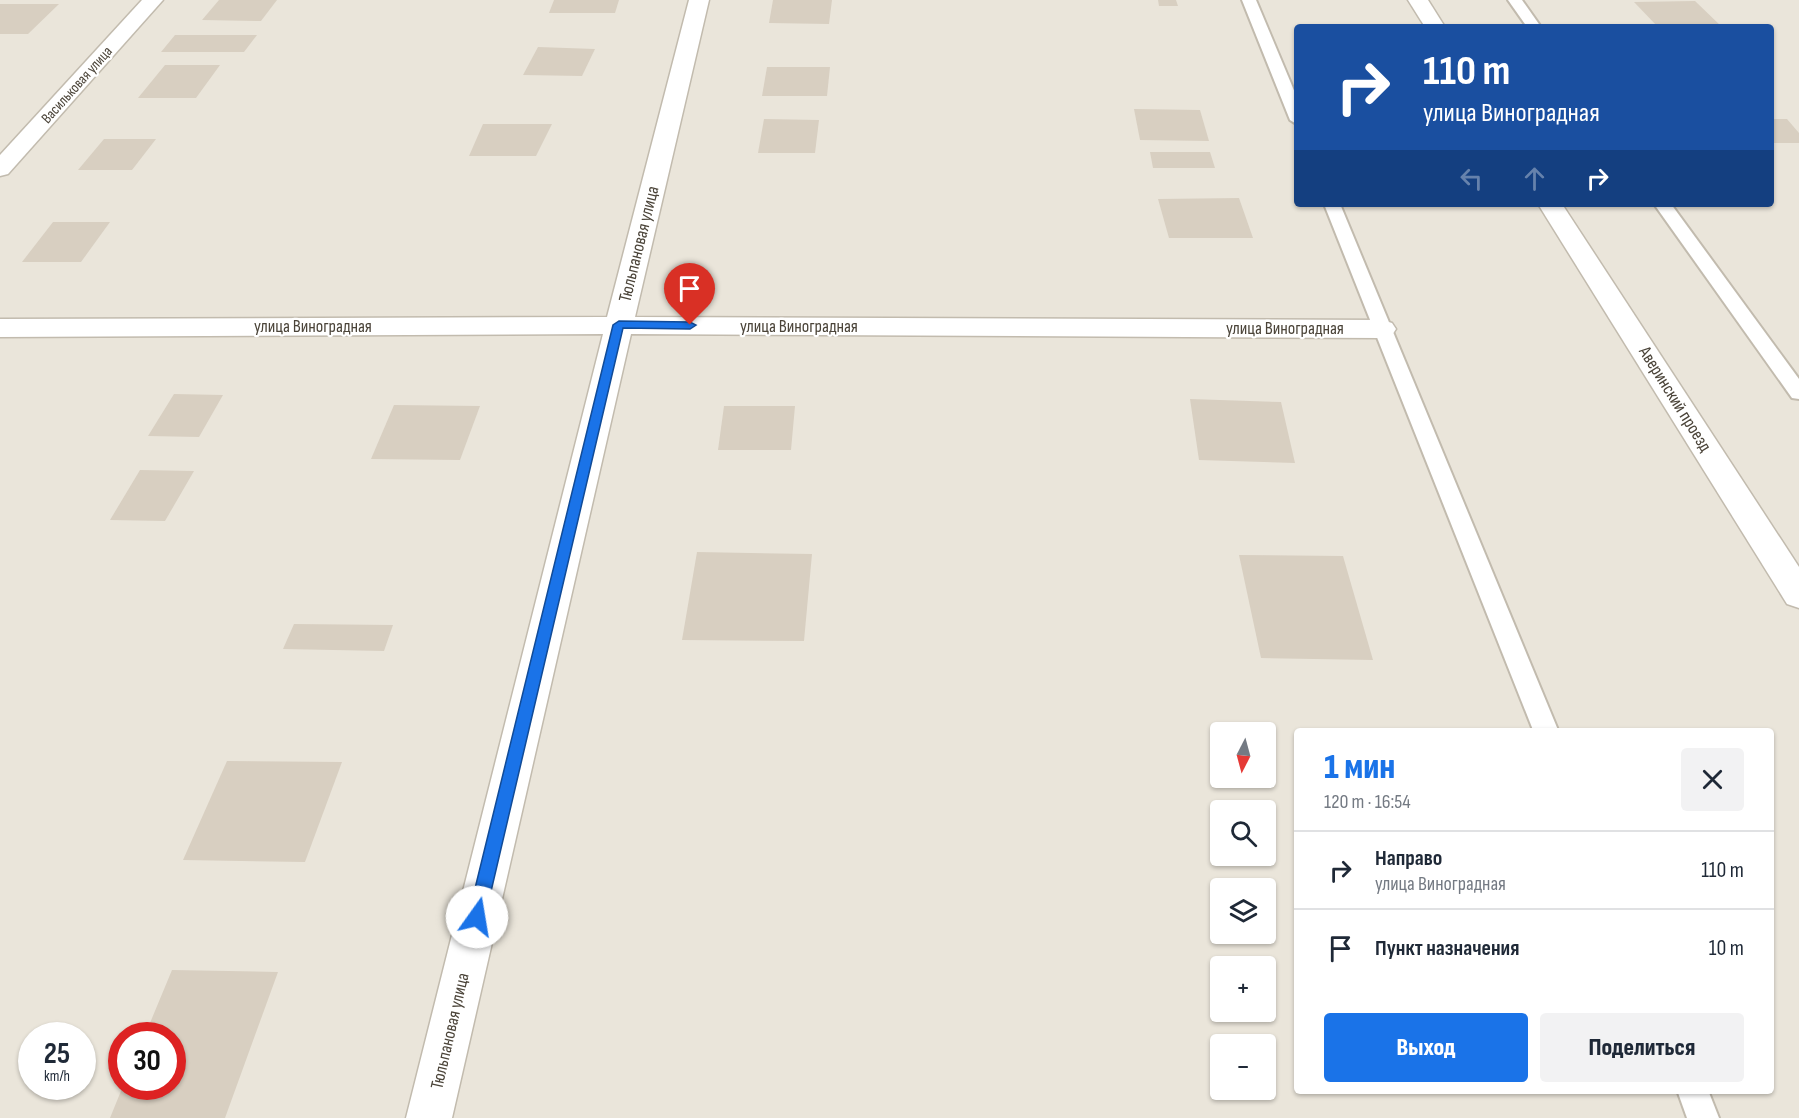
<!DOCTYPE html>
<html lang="ru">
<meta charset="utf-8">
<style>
:root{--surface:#fff;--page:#f2f2f3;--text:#1f2937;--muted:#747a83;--line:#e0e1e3;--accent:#1a73e8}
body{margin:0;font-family:"Sofia Sans Condensed",sans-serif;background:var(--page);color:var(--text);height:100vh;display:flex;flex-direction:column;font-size:22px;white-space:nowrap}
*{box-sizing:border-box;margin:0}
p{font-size:20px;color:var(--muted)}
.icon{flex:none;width:33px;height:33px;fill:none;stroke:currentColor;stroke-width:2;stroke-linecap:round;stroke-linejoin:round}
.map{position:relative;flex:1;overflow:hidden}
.drawer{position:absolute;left:1294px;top:728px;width:480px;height:366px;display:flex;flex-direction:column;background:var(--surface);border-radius:6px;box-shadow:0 2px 4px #0004}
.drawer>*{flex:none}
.hud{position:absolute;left:1294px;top:24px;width:480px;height:183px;border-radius:6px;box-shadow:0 2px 4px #0004;background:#1a4fa0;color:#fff;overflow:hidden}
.needle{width:39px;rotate:186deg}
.buttons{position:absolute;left:1210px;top:722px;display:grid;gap:12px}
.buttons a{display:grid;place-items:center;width:66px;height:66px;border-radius:6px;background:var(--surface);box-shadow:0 2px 4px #0004;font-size:30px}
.speed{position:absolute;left:18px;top:1022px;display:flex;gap:12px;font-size:30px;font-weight:700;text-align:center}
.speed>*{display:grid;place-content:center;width:78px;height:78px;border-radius:50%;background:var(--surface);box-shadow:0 2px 4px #0004;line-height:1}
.speed small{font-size:15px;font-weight:400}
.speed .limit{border:9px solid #d22;background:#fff;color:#111}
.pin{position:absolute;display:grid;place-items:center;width:51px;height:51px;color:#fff;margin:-62px -26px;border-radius:50% 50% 50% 0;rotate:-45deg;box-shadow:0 0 6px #0007}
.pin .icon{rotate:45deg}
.me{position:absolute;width:66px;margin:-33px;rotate:13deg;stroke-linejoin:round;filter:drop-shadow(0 0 4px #0008)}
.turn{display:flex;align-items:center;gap:21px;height:126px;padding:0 30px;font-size:27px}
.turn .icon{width:78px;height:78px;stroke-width:2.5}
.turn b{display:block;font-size:42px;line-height:51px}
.lanes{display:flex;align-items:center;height:57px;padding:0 30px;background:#0003;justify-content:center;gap:30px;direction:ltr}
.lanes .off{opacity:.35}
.round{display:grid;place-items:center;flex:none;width:63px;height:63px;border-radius:6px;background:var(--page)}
.head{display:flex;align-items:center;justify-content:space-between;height:102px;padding:0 30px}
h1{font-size:36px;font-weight:800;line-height:45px;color:var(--accent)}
.primary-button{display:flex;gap:12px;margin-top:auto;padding:12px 30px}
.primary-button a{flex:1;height:69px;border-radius:6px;background:var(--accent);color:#fff;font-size:24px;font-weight:800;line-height:69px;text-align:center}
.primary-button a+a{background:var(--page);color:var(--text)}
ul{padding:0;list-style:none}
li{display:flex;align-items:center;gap:18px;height:78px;padding:0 30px;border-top:2px solid var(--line)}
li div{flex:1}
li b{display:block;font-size:22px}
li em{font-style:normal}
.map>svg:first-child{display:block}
.residential{fill:#eae5da;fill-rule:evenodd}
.building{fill:#d8cfc1}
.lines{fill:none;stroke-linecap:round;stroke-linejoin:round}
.lane-casing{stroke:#c2bbae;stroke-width:4}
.street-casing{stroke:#c2bbae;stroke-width:3}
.lane{fill:#fff;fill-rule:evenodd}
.street{fill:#fff;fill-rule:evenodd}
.route{fill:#1a73e8;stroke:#114b97;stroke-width:1.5}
.labels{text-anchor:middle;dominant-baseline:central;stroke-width:4.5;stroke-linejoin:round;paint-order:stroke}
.far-street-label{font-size:15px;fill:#4b4439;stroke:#fff}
.street-label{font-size:18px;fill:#4b4439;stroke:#fff}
</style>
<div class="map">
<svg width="1799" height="1118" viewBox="0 0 1799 1118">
<rect width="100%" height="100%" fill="#f6f3ec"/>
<path class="residential" d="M0,0H1799V1118H0ZM1298,27H1772V204H1298ZM1298,730H1772V1090H1298ZM1221,732H1266V777H1221ZM1221,810H1266V855H1221ZM1221,888H1266V933H1221ZM1221,966H1266V1011H1221ZM32,1035H82V1086H32ZM122,1035H172V1086H122ZM1221,1044H1266V1089H1221Z"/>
<g class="building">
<path d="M219,0H277L261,21L202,20Z"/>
<path d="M554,0H619L615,13H549Z"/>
<path d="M773,0H832L829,24L769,23Z"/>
<path d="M1158,0H1176L1178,6H1159Z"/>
<path d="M1695,1L1722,27H1658L1634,2Z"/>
<path d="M0,4H59L28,34H0Z"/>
<path d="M175,35H257L244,52H161Z"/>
<path d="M538,47L595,49L582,76L523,75Z"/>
<path d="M165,65H220L196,98H138Z"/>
<path d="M767,67H830L827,96H762Z"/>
<path d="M1134,109L1200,110L1209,141L1140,140Z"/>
<path d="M764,119L819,120L815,153H758Z"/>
<path d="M1772,119H1787L1799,133V143H1772Z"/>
<path d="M483,124H552L536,156H469Z"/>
<path d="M104,139H156L132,170H78Z"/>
<path d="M1150,152H1210L1215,168H1153Z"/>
<path d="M1239,198L1253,238H1169L1158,199Z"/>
<path d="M53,222H110L81,262H22Z"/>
<path d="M174,394L223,395L199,437L148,436Z"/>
<path d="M1190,399L1281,402L1295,463L1199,460Z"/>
<path d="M394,405L480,406L460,460L371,459Z"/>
<path d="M724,406H795L791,450H718Z"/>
<path d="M140,470L194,471L165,521L110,520Z"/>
<path d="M697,552L812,554L804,641L682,640Z"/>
<path d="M1239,555L1343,556L1373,660L1261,658Z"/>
<path d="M294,624L393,625L384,651L283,649Z"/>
<path d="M227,761L342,762L305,862L183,860Z"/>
<path d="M172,970L278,972L225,1118H110L123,1086H172V1035H145Z"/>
</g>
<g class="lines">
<defs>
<g id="lane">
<path d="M1242,0H1256L1298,100V125L1290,120Z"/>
<path d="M1508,0H1522L1541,27H1527Z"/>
<path d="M1324,204H1340L1558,730H1533Z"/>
<path d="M1654,204H1671L1799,379V399L1792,398Z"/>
<path d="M1677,1090H1708L1719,1118H1687Z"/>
</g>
<g id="street">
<path d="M142,0H163L8,174L0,176V155Z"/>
<path d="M689,0H709L635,317L1382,320L1392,323L1396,329L1392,335L1382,338L631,334L452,1118H406L603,334L0,337V319L607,317Z"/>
<path d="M1408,0H1428L1445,27H1425Z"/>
<path d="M1538,204H1562L1799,567V608L1787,604Z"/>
</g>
</defs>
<use href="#lane" class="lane-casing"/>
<use href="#street" class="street-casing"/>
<use href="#lane" class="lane"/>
<use href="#street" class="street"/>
</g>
<path class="route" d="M619,321L690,322L696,325L690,329L623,328L485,917L483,923L477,925L470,923L468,917L613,325Z"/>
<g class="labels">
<g class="far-street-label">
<text transform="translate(77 85) rotate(-48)">Васильковая улица</text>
</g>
<g class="street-label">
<text transform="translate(639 244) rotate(-76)">Тюльпановая улица</text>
<text x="313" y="326">улица Виноградная</text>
<text x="799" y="326">улица Виноградная</text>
<text x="1285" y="328">улица Виноградная</text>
<text transform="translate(1675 399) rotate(58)">Аверинский проезд</text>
<text transform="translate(450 1031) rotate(-77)">Тюльпановая улица</text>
</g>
</g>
</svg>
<div class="buttons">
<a><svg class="needle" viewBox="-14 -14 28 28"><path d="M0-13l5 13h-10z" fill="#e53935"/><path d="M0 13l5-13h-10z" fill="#747a83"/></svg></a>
<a><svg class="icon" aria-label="search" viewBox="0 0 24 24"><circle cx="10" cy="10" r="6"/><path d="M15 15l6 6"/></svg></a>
<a><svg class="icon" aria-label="layers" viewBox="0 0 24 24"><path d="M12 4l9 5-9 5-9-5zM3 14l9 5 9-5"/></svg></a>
<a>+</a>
<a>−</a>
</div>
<div class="speed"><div>25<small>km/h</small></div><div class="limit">30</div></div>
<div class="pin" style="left:690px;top:325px;background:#d93025"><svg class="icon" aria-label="arrive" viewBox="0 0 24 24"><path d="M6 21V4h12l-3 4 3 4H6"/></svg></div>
<svg class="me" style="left:477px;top:917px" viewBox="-20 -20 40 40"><circle r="19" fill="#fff"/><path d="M0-13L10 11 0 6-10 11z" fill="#1a73e8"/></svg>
<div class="hud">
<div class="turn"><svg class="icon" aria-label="right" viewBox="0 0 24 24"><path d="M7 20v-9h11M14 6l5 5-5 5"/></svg><div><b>110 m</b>улица Виноградная</div></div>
<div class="lanes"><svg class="icon off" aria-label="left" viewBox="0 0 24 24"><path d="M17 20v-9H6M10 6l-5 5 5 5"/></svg><svg class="icon off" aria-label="ahead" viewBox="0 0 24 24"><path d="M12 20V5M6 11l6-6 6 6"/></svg><svg class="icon" aria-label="right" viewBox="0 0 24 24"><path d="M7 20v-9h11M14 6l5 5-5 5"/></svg></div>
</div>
<section class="drawer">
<div class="head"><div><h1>1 мин</h1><p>120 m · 16:54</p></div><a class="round"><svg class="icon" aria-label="close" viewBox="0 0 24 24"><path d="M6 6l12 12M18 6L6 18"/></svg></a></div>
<ul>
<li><svg class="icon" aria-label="right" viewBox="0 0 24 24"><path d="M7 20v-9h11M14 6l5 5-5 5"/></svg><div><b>Направо</b><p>улица Виноградная</p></div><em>110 m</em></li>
<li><svg class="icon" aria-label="arrive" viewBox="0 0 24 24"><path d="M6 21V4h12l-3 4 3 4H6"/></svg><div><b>Пункт назначения</b></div><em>10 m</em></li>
</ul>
<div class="primary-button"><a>Выход</a><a>Поделиться</a></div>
</section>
</div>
